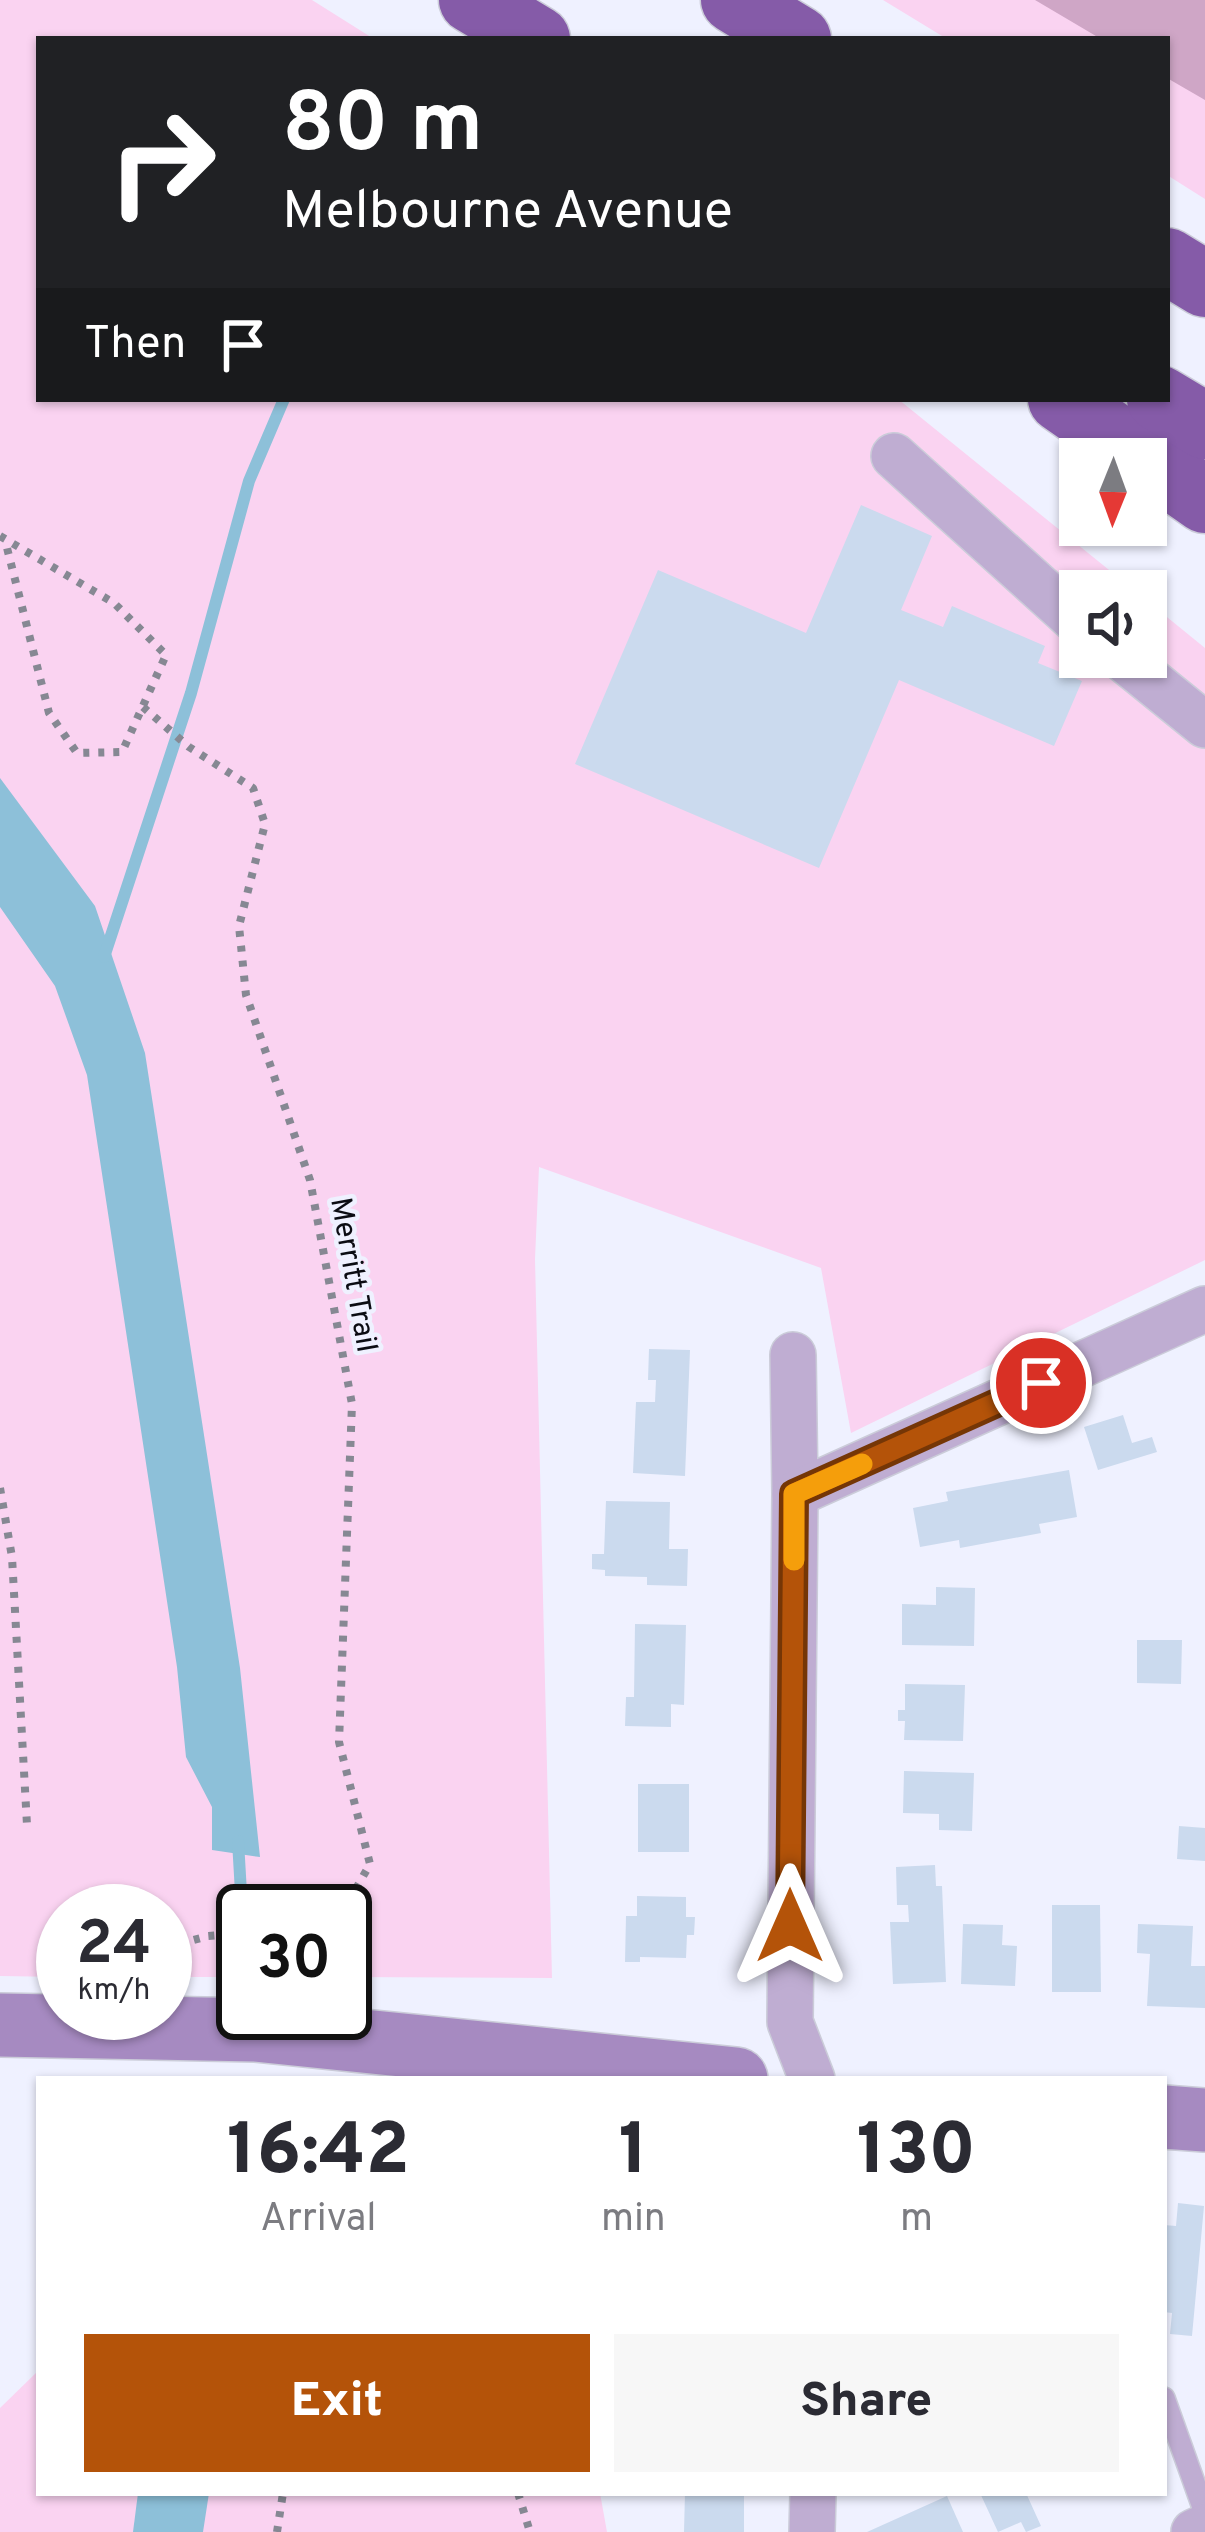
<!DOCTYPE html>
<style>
:root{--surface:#fff;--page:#f7f7f7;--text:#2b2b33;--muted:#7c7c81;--accent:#b45309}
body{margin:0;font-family:Overpass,sans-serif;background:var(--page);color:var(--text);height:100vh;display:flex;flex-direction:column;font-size:45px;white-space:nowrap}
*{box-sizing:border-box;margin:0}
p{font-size:39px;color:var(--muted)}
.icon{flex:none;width:66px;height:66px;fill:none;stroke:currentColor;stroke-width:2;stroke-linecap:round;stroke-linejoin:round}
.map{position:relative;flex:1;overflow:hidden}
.panel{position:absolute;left:36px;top:2076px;width:1131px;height:420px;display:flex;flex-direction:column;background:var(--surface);border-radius:0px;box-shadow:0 3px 9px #0004}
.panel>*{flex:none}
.hud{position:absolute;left:36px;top:36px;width:1134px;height:366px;border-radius:0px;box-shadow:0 3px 9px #0004;background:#202124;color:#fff;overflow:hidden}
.needle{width:78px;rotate:181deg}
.fabs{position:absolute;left:1059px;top:438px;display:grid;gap:24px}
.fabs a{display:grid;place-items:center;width:108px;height:108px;border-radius:0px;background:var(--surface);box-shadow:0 3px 9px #0004;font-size:60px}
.speed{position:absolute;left:36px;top:1884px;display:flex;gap:24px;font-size:60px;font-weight:700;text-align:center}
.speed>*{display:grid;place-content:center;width:156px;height:156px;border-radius:50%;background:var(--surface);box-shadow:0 3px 9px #0004;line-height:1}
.speed small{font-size:30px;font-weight:400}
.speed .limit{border:6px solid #111;border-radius:18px;background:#fff;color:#111}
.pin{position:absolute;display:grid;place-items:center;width:102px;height:102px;color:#fff;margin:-51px;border:6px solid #fff;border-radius:50%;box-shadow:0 3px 12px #0007}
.me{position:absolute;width:132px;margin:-66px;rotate:0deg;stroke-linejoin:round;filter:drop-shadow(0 0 9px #0008)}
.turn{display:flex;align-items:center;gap:42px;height:252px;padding:0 48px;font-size:54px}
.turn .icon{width:156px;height:156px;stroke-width:2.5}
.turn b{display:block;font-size:84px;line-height:102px}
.then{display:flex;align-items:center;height:114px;padding:0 48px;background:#0003;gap:24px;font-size:45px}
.eta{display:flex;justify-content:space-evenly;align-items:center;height:204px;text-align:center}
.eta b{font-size:72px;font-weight:800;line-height:84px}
.action{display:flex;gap:24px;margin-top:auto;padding:24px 48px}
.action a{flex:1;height:138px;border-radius:0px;background:var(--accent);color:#fff;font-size:48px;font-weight:800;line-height:138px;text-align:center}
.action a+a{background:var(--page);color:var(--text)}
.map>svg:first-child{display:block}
.green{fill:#fad3f1}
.forest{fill:#cfa6c6}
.water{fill:#8dc0d9}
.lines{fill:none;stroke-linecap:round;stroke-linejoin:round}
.stream{stroke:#8dc0d9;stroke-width:12}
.building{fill:#cbdaee}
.service-casing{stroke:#cbccd9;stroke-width:24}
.minor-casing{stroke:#cbccd9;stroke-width:48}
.secondary-casing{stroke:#cbccd9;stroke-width:66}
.motorway-casing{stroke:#cbccd9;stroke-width:69}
.path{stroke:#868893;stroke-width:8;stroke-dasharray:6 9;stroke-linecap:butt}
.service{stroke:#bfadd2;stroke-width:21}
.minor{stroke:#bfadd2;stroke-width:45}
.secondary{stroke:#a68ac1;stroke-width:63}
.motorway{stroke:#855ba8;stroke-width:66}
.route-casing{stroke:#753606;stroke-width:30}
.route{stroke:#b45309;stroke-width:21}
.slow{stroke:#f59e0b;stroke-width:21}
.labels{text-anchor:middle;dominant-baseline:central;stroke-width:9;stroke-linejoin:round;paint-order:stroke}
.street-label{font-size:30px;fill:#0b0c13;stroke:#eff1ff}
</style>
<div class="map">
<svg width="1205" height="2532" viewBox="0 0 1205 2532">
<rect width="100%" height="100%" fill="#eff1ff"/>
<g class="green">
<path d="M0,0H312L374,39H39V399H898L1135,591H1080V657H1146V600L1205,648V1260L851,1433L821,1268L539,1167L535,1259L552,1978L345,1977V1911H243V1977H165V1911H63V1977L0,1976Z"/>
<path d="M883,0H1205V199L1167,175V39H947Z"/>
<path d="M39,2370V2493H600L607,2532H0V2408Z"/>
</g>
<path class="forest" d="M1035,0H1205V100L1167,78V39H1101Z"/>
<g class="water">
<path d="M0,778L95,906L145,1053L240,1668L260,1857L212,1850V1807L186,1757L177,1667L87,1075L55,986L0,907Z"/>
<path d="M138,2493H209L203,2532H133Z"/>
</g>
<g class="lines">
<g class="stream">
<path d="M104,957L191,693L249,481L284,399"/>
<path d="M238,1841L242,1910"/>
</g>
</g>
<g class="building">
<path d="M861,505L932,536L901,610L943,627L952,606L1045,646L1038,663L1082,681L1054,746L899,680L819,868L575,764L658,570L806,633Z"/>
<path d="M649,1349L690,1350L685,1476L633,1473L636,1402H655L656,1380H648Z"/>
<path d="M1123,1415L1132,1443L1152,1437L1157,1452L1098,1470L1084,1427Z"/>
<path d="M1069,1470L1077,1517L1039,1524L1041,1533L960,1548L959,1540L920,1547L913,1508L948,1501L946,1492Z"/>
<path d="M606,1501L670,1502L669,1549H688L687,1586L647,1585V1577L605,1576V1570L592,1569V1554H604Z"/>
<path d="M936,1587L975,1588L974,1646L902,1645V1604L936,1605Z"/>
<path d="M635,1624L686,1625L684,1705L671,1704V1727L625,1726L626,1697H634Z"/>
<path d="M1137,1640H1182L1181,1684L1137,1683Z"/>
<path d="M905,1684L965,1685L963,1741L904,1740L905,1721H898V1710H905Z"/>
<path d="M904,1771L974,1773L972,1831L939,1830V1814L903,1813Z"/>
<rect x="638" y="1784" width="51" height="68"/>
<path d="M1179,1826L1205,1828V1861L1177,1859Z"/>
<path d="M935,1865L936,1886H942L946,1982L893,1984L890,1922H909L908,1905H897L896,1867Z"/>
<path d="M637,1896L686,1897V1917H695L694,1935H687L686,1958L640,1957V1962H625L626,1916H637Z"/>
<path d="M1052,1905H1100L1101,1992H1052Z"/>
<path d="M963,1924L1003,1925L1002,1945L1017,1946L1015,1986L961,1984Z"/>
<path d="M1138,1924L1193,1926L1191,1966H1205V2008L1147,2006L1150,1954L1137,1953Z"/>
<path d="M1178,2203L1204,2206L1192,2336L1170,2334L1172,2313L1164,2312V2225L1176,2226Z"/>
<path d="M685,2493H744V2532H684Z"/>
<path d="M980,2493H1026L1041,2526L1026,2532L1021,2522L998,2532Z"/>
<path d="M947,2496L963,2532H867Z"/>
</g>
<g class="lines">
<defs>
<path id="service" d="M1164,2398L1205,2513"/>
<g id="minor">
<path d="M894,456L1080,624"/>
<path d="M1121,657L1205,725"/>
<path d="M793,1355L795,1494L790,2022L812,2079"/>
<path d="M795,1494L1205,1309"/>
<path d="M812,2532L813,2493"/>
<path d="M1194,2532L1205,2527"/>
</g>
<g id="secondary">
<path d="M0,2025L255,2030L736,2079"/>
<path d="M1164,2117L1205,2120"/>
</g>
<g id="motorway">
<path d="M472,0L537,39"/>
<path d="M734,0L798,39"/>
<path d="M1167,261L1205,284"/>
<path d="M1061,399L1205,500"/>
<path d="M1160,399L1205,426"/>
</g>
</defs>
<use href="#service" class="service-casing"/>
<use href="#minor" class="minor-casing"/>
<use href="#secondary" class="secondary-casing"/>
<use href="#motorway" class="motorway-casing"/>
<g class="path">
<path d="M0,536L114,603L166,655L122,752L77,753L49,713L5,540"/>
<path d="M143,707L189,747L253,788L265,824L239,926L246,995L310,1180L352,1404L339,1742L370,1864L345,1908L340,1911"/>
<path d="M0,1488L12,1557L27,1825"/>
<path d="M165,1948L208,1936L243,1933"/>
<path d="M518,2493L530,2532"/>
<path d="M277,2532L283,2493"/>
</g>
<use href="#service" class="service"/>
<use href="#minor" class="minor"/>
<use href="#secondary" class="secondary"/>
<use href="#motorway" class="motorway"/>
</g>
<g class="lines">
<defs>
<path id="route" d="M790,1926L794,1494L1041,1383"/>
</defs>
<use href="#route" class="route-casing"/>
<use href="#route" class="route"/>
<path class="slow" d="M794,1560V1494L862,1464"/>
</g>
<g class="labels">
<g class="street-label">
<text transform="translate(352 1275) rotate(80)">Merritt Trail</text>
</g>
</g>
</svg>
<div class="fabs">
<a><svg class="needle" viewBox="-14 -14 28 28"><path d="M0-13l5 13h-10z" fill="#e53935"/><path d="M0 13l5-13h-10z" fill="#7c7c81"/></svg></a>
<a><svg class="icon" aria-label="sound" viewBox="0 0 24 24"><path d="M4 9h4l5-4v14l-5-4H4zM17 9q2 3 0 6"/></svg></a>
</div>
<div class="speed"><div>24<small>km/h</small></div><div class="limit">30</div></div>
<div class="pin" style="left:1041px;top:1383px;background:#d93025"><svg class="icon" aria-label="arrive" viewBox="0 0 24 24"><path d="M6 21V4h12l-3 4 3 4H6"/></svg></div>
<svg class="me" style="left:790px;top:1926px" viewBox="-20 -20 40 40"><path d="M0-17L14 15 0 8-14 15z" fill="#b45309" stroke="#fff" stroke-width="4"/></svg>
<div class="hud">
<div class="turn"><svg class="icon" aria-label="right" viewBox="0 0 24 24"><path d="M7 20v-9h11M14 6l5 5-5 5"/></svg><div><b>80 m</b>Melbourne Avenue</div></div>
<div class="then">Then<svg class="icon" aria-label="arrive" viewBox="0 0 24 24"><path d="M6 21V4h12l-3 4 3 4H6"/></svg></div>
</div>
<section class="panel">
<div class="eta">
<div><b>16:42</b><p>Arrival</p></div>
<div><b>1</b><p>min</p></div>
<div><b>130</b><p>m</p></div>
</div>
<div class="action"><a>Exit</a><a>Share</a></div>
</section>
</div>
